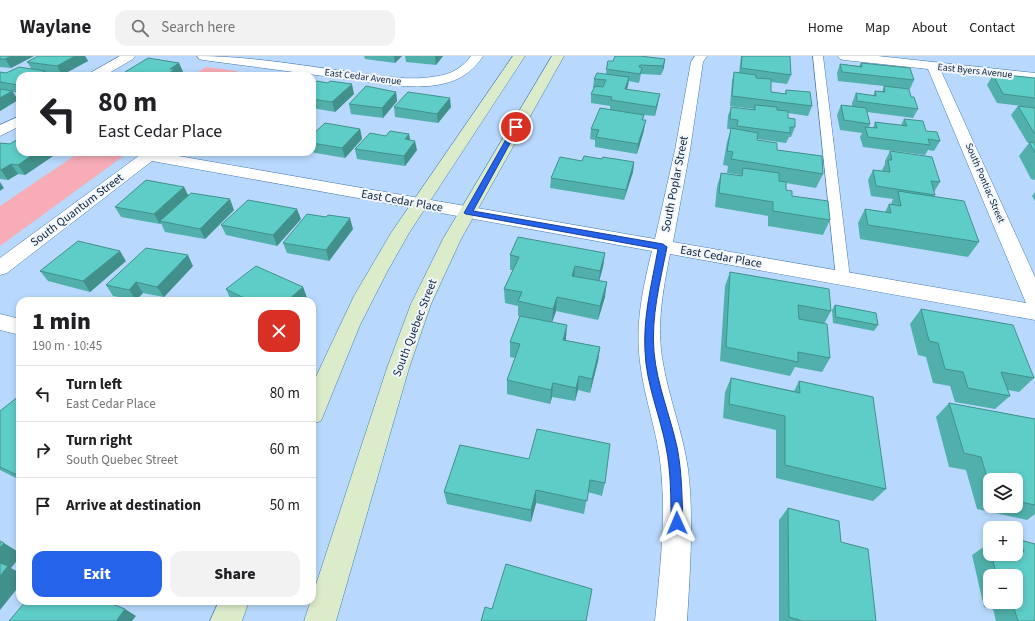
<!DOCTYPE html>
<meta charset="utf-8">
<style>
:root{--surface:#fff;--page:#f2f2f2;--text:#202124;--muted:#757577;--line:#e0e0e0;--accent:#2563eb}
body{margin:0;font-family:"Source Sans 3",sans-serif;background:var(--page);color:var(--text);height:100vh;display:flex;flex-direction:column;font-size:15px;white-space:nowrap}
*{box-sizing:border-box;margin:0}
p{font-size:13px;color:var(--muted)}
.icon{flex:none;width:22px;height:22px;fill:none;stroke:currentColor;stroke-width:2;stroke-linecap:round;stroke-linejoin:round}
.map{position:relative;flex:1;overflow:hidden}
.panel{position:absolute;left:16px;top:241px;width:300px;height:308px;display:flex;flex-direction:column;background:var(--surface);border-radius:12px;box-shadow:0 2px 6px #0003}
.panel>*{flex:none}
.banner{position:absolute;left:16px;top:16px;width:300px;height:84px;border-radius:12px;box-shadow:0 2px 6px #0003;background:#fff;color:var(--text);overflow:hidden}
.controls{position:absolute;left:983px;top:417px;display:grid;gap:8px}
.controls a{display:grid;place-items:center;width:40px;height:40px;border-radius:8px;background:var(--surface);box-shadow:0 2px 6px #0003;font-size:20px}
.pin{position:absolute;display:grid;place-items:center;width:34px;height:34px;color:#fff;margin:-17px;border:2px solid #fff;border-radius:50%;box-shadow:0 1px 4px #0007}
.me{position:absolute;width:44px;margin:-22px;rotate:359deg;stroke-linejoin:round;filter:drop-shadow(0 0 3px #0008)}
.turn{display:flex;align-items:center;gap:14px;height:84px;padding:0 16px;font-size:18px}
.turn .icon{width:52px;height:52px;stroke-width:2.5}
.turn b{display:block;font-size:28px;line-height:34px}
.round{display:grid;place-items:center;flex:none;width:42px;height:42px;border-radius:12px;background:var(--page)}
.head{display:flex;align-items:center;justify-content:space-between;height:68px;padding:0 16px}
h1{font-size:24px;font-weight:800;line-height:30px}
.button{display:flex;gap:8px;margin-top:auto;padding:8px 16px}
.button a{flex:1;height:46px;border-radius:12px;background:var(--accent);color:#fff;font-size:16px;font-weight:800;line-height:46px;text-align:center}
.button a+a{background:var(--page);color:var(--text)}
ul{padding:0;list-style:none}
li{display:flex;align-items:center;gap:12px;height:56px;padding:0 16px;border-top:1px solid var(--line)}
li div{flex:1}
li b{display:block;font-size:15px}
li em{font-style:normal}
header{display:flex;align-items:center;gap:24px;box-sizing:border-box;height:56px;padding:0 20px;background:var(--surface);border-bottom:1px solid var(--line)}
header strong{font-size:19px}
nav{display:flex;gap:22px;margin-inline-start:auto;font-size:14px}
.search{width:280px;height:36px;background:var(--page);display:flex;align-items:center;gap:10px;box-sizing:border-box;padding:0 14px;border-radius:12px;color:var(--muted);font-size:15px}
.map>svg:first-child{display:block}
.green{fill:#f7acb6}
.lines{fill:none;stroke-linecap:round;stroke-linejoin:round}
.lane-casing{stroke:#457ab1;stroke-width:1}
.street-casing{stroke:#457ab1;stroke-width:1}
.secondary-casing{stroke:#457ab1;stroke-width:1}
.lane{fill:#fff;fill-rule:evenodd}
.street{fill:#fff;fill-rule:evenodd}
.secondary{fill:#dceccb;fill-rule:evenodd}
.wall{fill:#51b0ab;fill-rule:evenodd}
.shaded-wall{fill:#42908b}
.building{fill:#5ecdc7;stroke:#42908b}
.route{fill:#2563eb;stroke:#184099}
.labels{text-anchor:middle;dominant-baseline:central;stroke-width:4;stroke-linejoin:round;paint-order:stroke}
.far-street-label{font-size:10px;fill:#0d2339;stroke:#f2f7fd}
.street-label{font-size:12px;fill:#0d2339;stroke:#f2f7fd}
</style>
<header>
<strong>Waylane</strong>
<div class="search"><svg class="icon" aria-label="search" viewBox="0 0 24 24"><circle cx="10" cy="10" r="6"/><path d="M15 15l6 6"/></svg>Search here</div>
<nav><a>Home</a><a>Map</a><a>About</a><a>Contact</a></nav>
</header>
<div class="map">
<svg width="1035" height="565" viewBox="0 0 1035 565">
<rect width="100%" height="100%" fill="#b8d9fd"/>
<g class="green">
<path d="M206,11L237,15V17L233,20H192Z"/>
<path d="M80,96H129L0,190V150Z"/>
</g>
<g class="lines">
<defs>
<path id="lane" d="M813,0H823L850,222L848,225L843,227L838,225L836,222Z"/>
<g id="street">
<path d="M120,0H135L133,3L104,20H88L90,17Z"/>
<path d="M197,0C248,0 299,9 351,16C379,19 409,26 438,20C452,18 463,11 471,0H483C462,33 426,32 391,29L203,4L199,3Z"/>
<path d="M695,0H707L703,6L690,94L673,186L1026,247L928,13L844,4L840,3L838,0H878L1035,17V25L941,15L1035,221V264L670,198C663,234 656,270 663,307C669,343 683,377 688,413C694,463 690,515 687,565H655C660,515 666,464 661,413C658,377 644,342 640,306C635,268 643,231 652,195L152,105L7,217L0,219V202L144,96H162L161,97L655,183L675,94L691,6Z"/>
<path d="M20,60V70L0,80V69Z"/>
<path d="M0,258L20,263V279L0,274Z"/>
</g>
<g id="secondary">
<path d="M513,0H525L409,177L387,216L360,269L321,365L312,368V329L354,240L391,177Z"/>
<path d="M552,0H564L461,183L431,248L409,312L336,565H304L387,312L411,248L443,183Z"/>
<path d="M219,545H249L242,565H210Z"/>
</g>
</defs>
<use href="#lane" class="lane-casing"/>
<use href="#street" class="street-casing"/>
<use href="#secondary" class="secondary-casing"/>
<use href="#lane" class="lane"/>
<use href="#street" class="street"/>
<use href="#secondary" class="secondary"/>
</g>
<g class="wall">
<path d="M0,0H34L11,12L0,11Z"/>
<path d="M38,0H85L88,5L62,19L47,17L48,20H20V37L13,36L18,44L0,55V16L6,17L31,12L27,6Z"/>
<path d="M364,0H402L395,7L365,3Z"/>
<path d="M405,0H443L436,9L406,6Z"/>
<path d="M741,0H788L791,19L787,28L771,26V36L785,38L786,34L812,50L808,60L788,57V62L795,71L791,81H789L786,87L757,83V84L823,118L816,132L786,127V134L792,140L830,164L823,179L768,170V160L715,151L717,131L721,117L740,120L741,119L727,117L728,110L723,109L727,86L731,73H727L728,60L731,51L754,54V53L730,50L732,25L734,16L739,17Z"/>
<path d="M665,3L661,19L641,18L639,27L629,25L627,33L658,47L655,60L644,59L643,64L644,74L637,98L595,91V84L590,83L591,73L610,54V50L591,47V38L594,32H593L594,23L606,18L607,7Z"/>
<path d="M179,7L183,16L178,19V20H127L125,16Z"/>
<path d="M861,7L914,24L910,33L902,32L911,41L918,53L913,62L867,56L870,68L869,71L873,72L875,66L901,69L904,63L926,75L940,85L934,95L928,94L925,99L863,91L860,81L862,77L840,74L837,59L841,49L852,50V47L856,37L873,40L875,35L882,36L884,30L838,25L837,17L840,8L859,10Z"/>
<path d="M993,19L1005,21L1006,19L1035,22V124L1031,123L1019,100L1029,87L1027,86L1011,59L1018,50L1030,51L997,47L987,29Z"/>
<path d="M312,30L354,38L335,56L312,52Z"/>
<path d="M396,36L397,45L383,62L351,58L349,48Z"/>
<path d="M394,51H451L438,67L395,61Z"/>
<path d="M360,73L362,83L345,102L310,96H312V79Z"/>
<path d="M410,84L417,94L405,110L357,103L355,93Z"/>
<path d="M0,87L20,96H54L56,98L25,119L18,118L8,124L0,123Z"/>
<path d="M890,95L940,126L934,136L935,139L934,140L979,186L968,201L860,183L858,167L865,153L885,156L889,148H891L893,143L871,140L868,124L873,114L883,115L882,114L885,108V105Z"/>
<path d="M602,103L634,106L633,116L624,144L550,132L551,122L582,105Z"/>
<path d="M184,131L188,139L234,154L205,183L165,176L161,167L160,168L121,161L115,151Z"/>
<path d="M1035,136V145L1032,140Z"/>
<path d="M326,161L353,173L329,205L287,197L283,187Z"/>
<path d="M301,163L277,190L226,179L221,169Z"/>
<path d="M605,197L603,211L599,225L605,241L598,264L556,255L552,266L565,284L600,291L598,305L590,337L578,334L575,345L552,341L550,348L507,338V324L515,302L510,301V286L520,260H518V250L505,247L504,233L513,214H510V199Z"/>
<path d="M126,205L90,236L48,225L40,215Z"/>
<path d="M193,210L164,241L143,237L136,244L113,240L106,229Z"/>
<path d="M730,216L831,255L824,268L830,302L822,316L795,311L790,320L720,305L725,230Z"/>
<path d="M303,231L307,242L303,245H233L231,244L226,233Z"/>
<path d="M835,249L878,269L874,275L833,267L832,254Z"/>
<path d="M921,253L1034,322L1019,336L1008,334L1010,340L995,353L955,346L950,330L933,327L926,301L918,299L910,268Z"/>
<path d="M731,322L794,335L799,325L886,433L873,445L776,422V374L723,362L725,336Z"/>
<path d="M20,340V424L0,414V355Z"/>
<path d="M949,347L1035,363V458L1027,464L977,453L966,414L949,411L936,361ZM990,424H1016V450H990Z"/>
<path d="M460,389L605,427L602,440L588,436L584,458L536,447L531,466L447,448L444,436Z"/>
<path d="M788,452L841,486L876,565H779V464Z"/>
<path d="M1020,484L1035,488V565H996L993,553L984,551L972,499L988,488H990V498H1016V487ZM990,520H1016V546H990Z"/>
</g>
<g class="shaded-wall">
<path d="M11,0H34L11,12L5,3Z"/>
<path d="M75,0H85L88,5L62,19L57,10Z"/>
<path d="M394,0H402L395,7Z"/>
<path d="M435,0H443L436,9Z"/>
<path d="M665,3L664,12L661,19L663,10Z"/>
<path d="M179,7L183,16L178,19V20H165L170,13Z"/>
<path d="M45,15L48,20H35Z"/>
<path d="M629,21L628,30L623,43L625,33Z"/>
<path d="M352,28L354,38L335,56L332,46Z"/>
<path d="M12,35L18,44L0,55V42Z"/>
<path d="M396,36L397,45L383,62L382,52Z"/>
<path d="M660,38L658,47L655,60L656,51Z"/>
<path d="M450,42L451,51L438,67L437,58Z"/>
<path d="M646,64L644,74L637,98L638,88Z"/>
<path d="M312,70L314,75L312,76Z"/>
<path d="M360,73L362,83L345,102L342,92Z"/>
<path d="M409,78L411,88L405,83Z"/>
<path d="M415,85L417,94L405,110L404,100Z"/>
<path d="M37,96H54L56,98L25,119L18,109Z"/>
<path d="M634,106L633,116L624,144L626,134Z"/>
<path d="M11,108L18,118L8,124L1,114Z"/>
<path d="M0,126L4,132L0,135Z"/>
<path d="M184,131L189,141L160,165L161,167L160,168L154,158Z"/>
<path d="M230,143L234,154L205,183L200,173Z"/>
<path d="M297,153L301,163L277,190L273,179Z"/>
<path d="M350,162L353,173L329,205L326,194Z"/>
<path d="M120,195L126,205L90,236L83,225Z"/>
<path d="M605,197L603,211L598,229L600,215Z"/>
<path d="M188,199L193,210L164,241L157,231Z"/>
<path d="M575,210L574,224L572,220Z"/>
<path d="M136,226L143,237L136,244L129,234Z"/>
<path d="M607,226L605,241L598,264L600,250Z"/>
<path d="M303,231L307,242L303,245H287Z"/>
<path d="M557,241L556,255L552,267L553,253Z"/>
<path d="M567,269L566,283L561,298L563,284Z"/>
<path d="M600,291L598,305L590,337L592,323Z"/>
<path d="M579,320L578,334L575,345L576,332Z"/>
<path d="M553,327L552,341L550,348L551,334Z"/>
<path d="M20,414V422L15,418Z"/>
<path d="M536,434V447L531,466V454Z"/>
<path d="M4,487L20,497V501L11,512L20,517V529L0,554V492Z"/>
<path d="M125,553L136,560L132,565H116Z"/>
</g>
<g class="building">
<path d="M0,0H11L5,3H0Z"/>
<path d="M38,0H75L57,10L27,6Z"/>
<path d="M615,0H640L665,3L663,10L640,9L639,11L642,12L640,18L606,13L608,8L607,7L608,5H613Z"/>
<path d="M742,0H790L791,19L741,12Z"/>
<path d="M148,2L179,7L170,13H175L165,20H155L125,16Z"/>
<path d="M861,7L910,12L914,24L842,16L840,8L862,11Z"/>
<path d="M19,11L45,15L35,20H20V28L18,29L0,26V16L6,17Z"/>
<path d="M734,16L756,19V22L771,23V36L786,38V34L810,36L812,50L732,40Z"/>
<path d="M597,17L629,21L625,33L660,38L656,51L611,44L612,41L591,38L595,30L603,31L606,24L594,23Z"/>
<path d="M271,18L287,20H268Z"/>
<path d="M993,19L1008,21L1006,19L1035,22V42L1003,38Z"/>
<path d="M317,25L328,27L330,25L352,28L332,46L312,43V30Z"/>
<path d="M366,30L396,36L382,52L349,48Z"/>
<path d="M884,30L909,33L911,41H914L918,53L857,45L856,37L876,40L875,35L885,36Z"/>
<path d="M0,33L12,35L0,42Z"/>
<path d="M408,36L450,42L437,58L394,51Z"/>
<path d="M755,49L777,51V54L788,55V62L795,63V71H790V77L737,70L738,64L730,63L731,51L755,54Z"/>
<path d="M841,49L866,52L870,68L844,64Z"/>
<path d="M1018,50L1035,52V77H1034Z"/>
<path d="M600,52L644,59L642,64H646L638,88L596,81L599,74L591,73Z"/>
<path d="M904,63L923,65L926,75L937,76L940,85L928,83L930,89L868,81L865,71L877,72L875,66L907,70Z"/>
<path d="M325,67L360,73L342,92L312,87V79Z"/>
<path d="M731,72L758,77L757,84L777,87V94L822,100L823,118L731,103L733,96L727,95Z"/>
<path d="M390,75L409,78L405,83L415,85L404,100L355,93L370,77L386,80Z"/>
<path d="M18,83H20V96H37L18,109L11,108L1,114H0V87L10,88Z"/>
<path d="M1029,86L1035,87V97Z"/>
<path d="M890,95L932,101L940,126L931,125L935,139L876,130L873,114L890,116L888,104H892Z"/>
<path d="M584,100L602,103L603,101L634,106L626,134L551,122L560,101L582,105Z"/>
<path d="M743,112L779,117V125L786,126V134L792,135V140L828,145L830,164L773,155V146L719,137L721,117L742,120Z"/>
<path d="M146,124L184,131L154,158L115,151Z"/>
<path d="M898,135L964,145L979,186L868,169L865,153L891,157L889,148L901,150Z"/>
<path d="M191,137L230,143L200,173L160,165Z"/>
<path d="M248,144L297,153L273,179L221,169Z"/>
<path d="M307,158L326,161L328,159L350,162L326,194L283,187Z"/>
<path d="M518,181L605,197L600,215L575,210L572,220L607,226L600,250L557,241L553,253L518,245L522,236L504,233L519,201L510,199Z"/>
<path d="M78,185L120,195L83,225L40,215Z"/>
<path d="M146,192L188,199L157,231L136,226L129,234L106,229Z"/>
<path d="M256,210L303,231L287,245H250L226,233Z"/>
<path d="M730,216L829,233L831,255L798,249L799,263L827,268L830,302L798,296V306L726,291Z"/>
<path d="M835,249L876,257L878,269L836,261Z"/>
<path d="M921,253L1013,269L1034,322L1001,316L1010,340L968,332L963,316L945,313L938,287L929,285Z"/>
<path d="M520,260L567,269L563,284L600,291L592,323L579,320L576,332L553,327L551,334L507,324L520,288L510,286Z"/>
<path d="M731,322L800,337L799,325L873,341L886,433L785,409V360L729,348Z"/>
<path d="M19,340H20V414L15,418L0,411V355Z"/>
<path d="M949,347L1035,363V449L1016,445V424H990V432L981,401L964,397Z"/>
<path d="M537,373L610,388L605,427L590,424L587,445L536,434L531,454L444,436L460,389L529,403Z"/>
<path d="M788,452L839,465L841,486L868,493L876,565H803L789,561Z"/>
<path d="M1020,484L1035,488V565H1018L1012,546H1016V520H997L991,498H1016V494L1024,496Z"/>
<path d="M0,485L4,487L0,492Z"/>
<path d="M988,488H990V494Z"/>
<path d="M0,507L8,510L0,520Z"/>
<path d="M506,508L592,533L586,565H481L485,551L492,553Z"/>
<path d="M26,545H104L125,553L116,565H9Z"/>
</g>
<path class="route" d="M516,69L519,71L473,155L663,188L667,191C660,226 651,261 654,296C657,329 670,359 677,391C682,416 682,442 683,467L681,471L677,473L673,471L671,467C671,442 671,416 666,391C660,359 646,328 645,295C643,260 652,227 658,193L466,158L464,157L513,71Z"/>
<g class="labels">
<g class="far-street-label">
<text transform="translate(975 15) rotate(6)">East Byers Avenue</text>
<text transform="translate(363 21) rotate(7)">East Cedar Avenue</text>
<text transform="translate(985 127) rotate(67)">South Pontiac Street</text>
</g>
<g class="street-label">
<text transform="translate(675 128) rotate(-79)">South Poplar Street</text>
<text transform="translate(402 145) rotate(10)">East Cedar Place</text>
<text transform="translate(77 154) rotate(-37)">South Quantum Street</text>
<text transform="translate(721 201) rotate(10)">East Cedar Place</text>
<text transform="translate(415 272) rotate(-69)">South Quebec Street</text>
</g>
</g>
</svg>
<div class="controls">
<a><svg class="icon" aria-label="layers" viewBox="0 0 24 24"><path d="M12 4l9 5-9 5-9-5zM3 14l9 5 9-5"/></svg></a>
<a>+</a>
<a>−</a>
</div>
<div class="pin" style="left:516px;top:71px;background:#d93025"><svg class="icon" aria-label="arrive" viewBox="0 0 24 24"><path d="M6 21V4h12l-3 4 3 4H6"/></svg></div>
<svg class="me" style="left:677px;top:467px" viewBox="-20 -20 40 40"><path d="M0-17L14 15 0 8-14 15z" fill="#2563eb" stroke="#fff" stroke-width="4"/></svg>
<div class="banner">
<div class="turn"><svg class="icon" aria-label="left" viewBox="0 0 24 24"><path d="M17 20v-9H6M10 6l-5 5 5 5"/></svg><div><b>80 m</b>East Cedar Place</div></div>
</div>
<section class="panel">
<div class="head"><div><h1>1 min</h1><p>190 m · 10:45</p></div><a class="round" style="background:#d93025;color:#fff"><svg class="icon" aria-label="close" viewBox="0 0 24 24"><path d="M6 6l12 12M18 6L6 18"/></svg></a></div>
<ul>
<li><svg class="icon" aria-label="left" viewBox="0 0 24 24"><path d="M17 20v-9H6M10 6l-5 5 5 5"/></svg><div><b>Turn left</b><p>East Cedar Place</p></div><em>80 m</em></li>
<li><svg class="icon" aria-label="right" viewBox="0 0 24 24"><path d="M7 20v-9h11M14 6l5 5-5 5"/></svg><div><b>Turn right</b><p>South Quebec Street</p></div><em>60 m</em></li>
<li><svg class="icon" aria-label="arrive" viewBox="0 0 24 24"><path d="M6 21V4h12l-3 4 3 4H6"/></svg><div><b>Arrive at destination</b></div><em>50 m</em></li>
</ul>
<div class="button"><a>Exit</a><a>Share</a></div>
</section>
</div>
